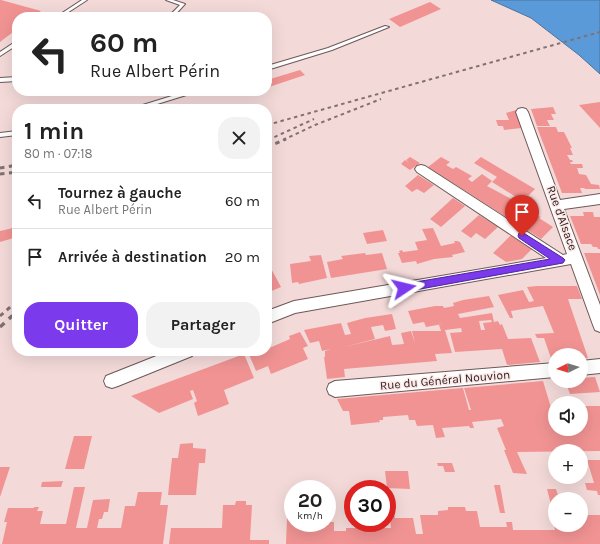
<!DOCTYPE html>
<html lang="fr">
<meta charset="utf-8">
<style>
:root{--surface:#fff;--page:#f2f2f2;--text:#222;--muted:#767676;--line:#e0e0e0;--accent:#7c3aed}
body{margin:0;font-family:Karla,sans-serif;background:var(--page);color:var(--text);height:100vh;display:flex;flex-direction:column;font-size:15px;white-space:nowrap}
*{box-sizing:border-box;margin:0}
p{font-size:13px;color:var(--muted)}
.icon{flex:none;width:22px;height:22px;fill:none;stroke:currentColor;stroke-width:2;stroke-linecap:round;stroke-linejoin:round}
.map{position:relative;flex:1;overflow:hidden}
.drawer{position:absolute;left:12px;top:104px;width:260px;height:252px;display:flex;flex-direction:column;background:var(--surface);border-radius:16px;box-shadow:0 4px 16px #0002}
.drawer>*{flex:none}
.hud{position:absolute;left:12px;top:12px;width:260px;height:84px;border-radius:16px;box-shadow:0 4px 16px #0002;background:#fff;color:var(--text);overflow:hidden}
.needle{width:26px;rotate:265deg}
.controls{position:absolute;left:548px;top:348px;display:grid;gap:8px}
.controls a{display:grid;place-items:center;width:40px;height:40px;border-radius:50%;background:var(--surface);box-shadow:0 4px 16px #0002;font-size:20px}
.speed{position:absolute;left:284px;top:480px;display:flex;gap:8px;font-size:20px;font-weight:700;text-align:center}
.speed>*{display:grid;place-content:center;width:52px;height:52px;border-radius:50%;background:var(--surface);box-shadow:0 4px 16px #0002;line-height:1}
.speed small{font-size:10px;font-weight:400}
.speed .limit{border:6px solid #d22;background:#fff;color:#111}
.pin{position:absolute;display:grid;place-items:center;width:34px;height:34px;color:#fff;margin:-41px -17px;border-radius:50% 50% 50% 0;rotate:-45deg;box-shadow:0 0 4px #0007}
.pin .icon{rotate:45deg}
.me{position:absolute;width:44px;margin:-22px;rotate:80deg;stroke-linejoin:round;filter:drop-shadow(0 0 3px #0008)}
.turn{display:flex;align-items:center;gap:14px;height:84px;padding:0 12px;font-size:18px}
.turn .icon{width:52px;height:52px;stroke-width:2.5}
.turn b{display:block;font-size:28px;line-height:34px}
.round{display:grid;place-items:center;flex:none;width:42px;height:42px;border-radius:16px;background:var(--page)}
.overview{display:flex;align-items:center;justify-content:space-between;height:68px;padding:0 12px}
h1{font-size:24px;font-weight:700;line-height:30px}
.primary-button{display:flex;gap:8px;margin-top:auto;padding:8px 12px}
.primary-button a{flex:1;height:46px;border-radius:16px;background:var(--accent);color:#fff;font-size:16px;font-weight:700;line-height:46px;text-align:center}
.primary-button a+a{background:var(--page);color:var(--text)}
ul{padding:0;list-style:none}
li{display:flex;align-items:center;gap:12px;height:56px;padding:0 12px;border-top:1px solid var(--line)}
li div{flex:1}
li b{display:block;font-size:15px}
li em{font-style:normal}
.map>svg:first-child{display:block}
.water{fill:#5b9ad8;stroke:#4b74a0}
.building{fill:#f19393;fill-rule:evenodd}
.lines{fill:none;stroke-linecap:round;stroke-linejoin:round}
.lane-casing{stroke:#6d5857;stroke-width:2}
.street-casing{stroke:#6d5857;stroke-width:2}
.lane{fill:#fff;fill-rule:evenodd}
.street{fill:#fff;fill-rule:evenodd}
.rail-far2{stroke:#817171;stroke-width:2;stroke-dasharray:3.5 3.5;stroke-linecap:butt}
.rail-far1{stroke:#817171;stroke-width:3;stroke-dasharray:4.5 4.5;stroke-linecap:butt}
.rail{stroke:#817171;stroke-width:3.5;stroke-dasharray:6 6;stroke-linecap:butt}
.route{fill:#7c3aed;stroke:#51269a}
.labels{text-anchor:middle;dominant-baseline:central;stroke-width:3;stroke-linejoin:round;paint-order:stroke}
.street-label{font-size:12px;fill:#261d1d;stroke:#fde8e7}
</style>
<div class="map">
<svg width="600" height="544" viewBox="0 0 600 544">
<rect width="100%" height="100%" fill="#f3dad9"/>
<path class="water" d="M491,0H600V74L579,55L531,18Z"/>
<g class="building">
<path d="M0,0H1L41,11L33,17H17V29L0,42Z"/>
<path d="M430,2L441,9L400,27L389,19Z"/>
<path d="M300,70L305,75L269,87V88L267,89V80Z"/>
<path d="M600,102V128L579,105Z"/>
<path d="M553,107L556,114H551L554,120H547L550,126H537L531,109Z"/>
<path d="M516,110L522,128L504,130L503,126H498L496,120H509L506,113Z"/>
<path d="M537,127H556L558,132H564L572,148H570L573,155H567L570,160H572L573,162H570L571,164H582L583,168H577L579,174L586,175L591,184L599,185L600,189H585L584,188H580L582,193H562Z"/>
<path d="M410,157L420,163L410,170L401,164L405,160L409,163L406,160Z"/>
<path d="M441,157L450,162L446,165L453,169L456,167L472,176L468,179L472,182L482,174L492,181L487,186L528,208L514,222L428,167Z"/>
<path d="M481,157L491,163L535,189L528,196L526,195L521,200L492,182L497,177L474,163Z"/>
<path d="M418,175L434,185L424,193L417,189L412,192L405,186Z"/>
<path d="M453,198L465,206L441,227L430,219Z"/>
<path d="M583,212H593L594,217H600V249H598L597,247H593L591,244H581L570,216H584Z"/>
<path d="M533,214L541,217L539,218L553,227L541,239L521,226Z"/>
<path d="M479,215L498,227L485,239L476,233L471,238L461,231Z"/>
<path d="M17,227V237L0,242V231Z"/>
<path d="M433,228L441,246L455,243L454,241H457L460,242L465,252L452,255L453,257L434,259L417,264L416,261L402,263L398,253H400L399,251L402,250L403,252L418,250L415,242L427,240L422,229Z"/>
<path d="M383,230L387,241L367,244L363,233Z"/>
<path d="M511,235L532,249L522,259L506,262L493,253Z"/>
<path d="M365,253L366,255L382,253L387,269L331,278L327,262L343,259L341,256Z"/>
<path d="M584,253H600V295L597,287Z"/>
<path d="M321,255L327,278L299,284L298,282L292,283L290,264L311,261L309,256Z"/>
<path d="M267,261L281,287L267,293Z"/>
<path d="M537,286H577L582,299H568L588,358L581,359V355H555V361H552L544,338H537L535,334L554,333L543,306L511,311L513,318H510L498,295L523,290L529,302L534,301L527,287Z"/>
<path d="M489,296L494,307L458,314L460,318L492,313L494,322L498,321L500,325L502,324L508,339L531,338L540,362L507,365L502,349L455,352L450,333L462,332L461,328L445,330L452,353L435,354L437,361L344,369L345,377L327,379L324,357H325V351L331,349L322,351L319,341L310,343L304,330L341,323L345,335L351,334L347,323L365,318L392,314L396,329L385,331L383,325L371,327L375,339L344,347L390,336L392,345L404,344L401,333L411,331L415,343L412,331H441L439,325L443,324L426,327L424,322L413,324L408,311L435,306H443L444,308L454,306L453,303L463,300ZM491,320L492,322L483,323L485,330H481L479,321Z"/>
<path d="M300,332L308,346L303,348L308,359L271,374L268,366L256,371L248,352L267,351V349L290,339L289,336Z"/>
<path d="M244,354L254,378L224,390L229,404L198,416L194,403L197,401L193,390L190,391L193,399L159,413L131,396Z"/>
<path d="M595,377L600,392L570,394L565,381H581V378Z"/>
<path d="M543,381L555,421V429H581V406H600V451L517,452L527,474L513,473L504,450H506L497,428L504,426L501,419L472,422L474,428H470L469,426L442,428L445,437L436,438L433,425L417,426L415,420H409L408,415L383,417V420H379L380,422L351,425L349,411H343L337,399L463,388L469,410H471L464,388Z"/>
<path d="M74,436H92L84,469H65Z"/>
<path d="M193,443V448L206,449L205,463H199L196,495H168L172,458H178L180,444Z"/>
<path d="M587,460H600V495H598L597,491L587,490L585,483H594Z"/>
<path d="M437,463H452L455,472H445L443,466H438Z"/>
<path d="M0,467H10L0,497Z"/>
<path d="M385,471H408L410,489L387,488Z"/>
<path d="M63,481L61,487H41L42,482Z"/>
<path d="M494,485H500L505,513H500Z"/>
<path d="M74,487H85L76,528H87L93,500L110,499L108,512H104L102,519H99L97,528H121L125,506H135L138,492H162L160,505H168L163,544H2L7,522H4L8,508H34V507H39L37,511H43L40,524H66Z"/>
<path d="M547,489H556L559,499H555V525H581V513H585L586,515H600V544H286L287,518H293V523H327V517H329V522H334V531H346V528H391L389,512H394L395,518H413L416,534H423L420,515H438V511L448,510V507H465L466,511H477L480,527H507L506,522H512L513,530H555L551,512H553Z"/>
<path d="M236,501H246V505H252L250,540H269V544H169L171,528H222L223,505H235Z"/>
</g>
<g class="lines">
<defs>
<g id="lane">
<path d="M82,0H87L61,17H56Z"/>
<path d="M166,0H173L185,4L173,17H168L180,5Z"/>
<path d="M385,26L389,27L332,50L267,70V66L328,48Z"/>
<path d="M15,42H17V45L0,56V52Z"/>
<path d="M17,77V81L0,82V78Z"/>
<path d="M188,91H197L196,92L141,109H132L133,108Z"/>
<path d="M17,131V135L0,137V133Z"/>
</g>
<g id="street">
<path d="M522,108L526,109L528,112L560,200L600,194V204L564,209L600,305V332L595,330L593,325L571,264L295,313L267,324V311L294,301L546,258L417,172L415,169L417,166L421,165L425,166L563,255L567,254L516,112L518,109Z"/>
<path d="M169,351H195L192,356L118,386L112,388L106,386L104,381L106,376Z"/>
<path d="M600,359V373L581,375V361Z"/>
<path d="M555,363V377L335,397L329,394L327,389L329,384L335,381Z"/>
</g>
</defs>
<use href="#lane" class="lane-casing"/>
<use href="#street" class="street-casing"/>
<use href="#lane" class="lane"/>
<use href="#street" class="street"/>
<g class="rail-far2">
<path d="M267,125L600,32"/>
<path d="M268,140L314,119"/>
<path d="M283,140L315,125L381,99"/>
</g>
<g class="rail-far1">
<path d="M267,140L270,139"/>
<path d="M267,147L286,139"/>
<path d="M0,168L17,165"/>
<path d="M0,174L17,172"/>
<path d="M0,316L17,301"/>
<path d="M11,317L17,312"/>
</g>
<path class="rail" d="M0,327L12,316"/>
</g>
<path class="route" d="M522,232L563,258L565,260L563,263L404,292L400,291L399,288L400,285L404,284L550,259L519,238L518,236L519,233Z"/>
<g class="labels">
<g class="street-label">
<text transform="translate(562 218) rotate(70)">Rue d'Alsace</text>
<text transform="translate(445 380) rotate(-5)">Rue du Général Nouvion</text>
</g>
</g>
</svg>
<div class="controls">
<a><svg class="needle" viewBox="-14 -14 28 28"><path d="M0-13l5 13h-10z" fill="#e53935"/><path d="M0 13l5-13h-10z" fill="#767676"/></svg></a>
<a><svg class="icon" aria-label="sound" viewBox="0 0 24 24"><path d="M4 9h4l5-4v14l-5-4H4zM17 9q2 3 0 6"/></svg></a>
<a>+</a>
<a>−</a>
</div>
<div class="speed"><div>20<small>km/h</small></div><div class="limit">30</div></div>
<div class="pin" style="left:522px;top:236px;background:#d93025"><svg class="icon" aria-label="arrive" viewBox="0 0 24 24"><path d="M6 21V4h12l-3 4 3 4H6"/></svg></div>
<svg class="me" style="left:404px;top:288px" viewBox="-20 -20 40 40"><path d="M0-17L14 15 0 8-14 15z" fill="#7c3aed" stroke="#fff" stroke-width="4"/></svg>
<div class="hud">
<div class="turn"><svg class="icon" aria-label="left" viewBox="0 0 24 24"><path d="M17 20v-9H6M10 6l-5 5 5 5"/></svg><div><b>60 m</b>Rue Albert Périn</div></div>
</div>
<section class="drawer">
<div class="overview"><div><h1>1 min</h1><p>80 m · 07:18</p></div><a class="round"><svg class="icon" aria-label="close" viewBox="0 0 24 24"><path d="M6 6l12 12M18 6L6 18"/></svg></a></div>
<ul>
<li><svg class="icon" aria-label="left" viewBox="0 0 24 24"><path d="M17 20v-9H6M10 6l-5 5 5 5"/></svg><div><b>Tournez à gauche</b><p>Rue Albert Périn</p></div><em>60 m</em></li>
<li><svg class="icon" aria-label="arrive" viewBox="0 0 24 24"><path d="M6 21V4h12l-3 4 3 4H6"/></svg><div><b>Arrivée à destination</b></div><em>20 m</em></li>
</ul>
<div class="primary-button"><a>Quitter</a><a>Partager</a></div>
</section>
</div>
